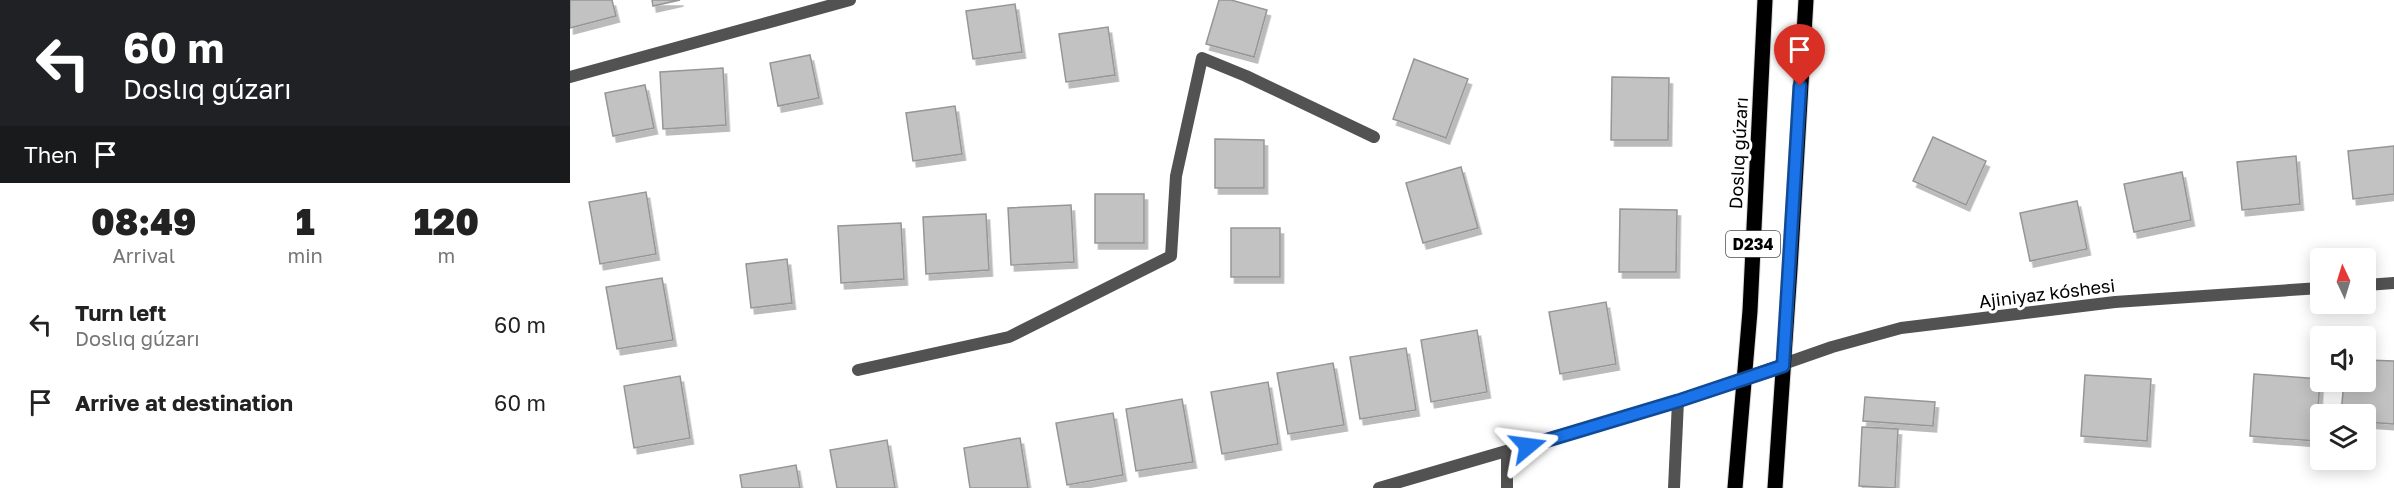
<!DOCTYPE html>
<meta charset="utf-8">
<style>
:root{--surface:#fff;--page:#f2f2f2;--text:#222;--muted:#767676}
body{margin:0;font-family:"Golos Text",sans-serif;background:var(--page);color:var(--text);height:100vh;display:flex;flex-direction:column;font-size:22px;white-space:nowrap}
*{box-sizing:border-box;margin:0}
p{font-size:20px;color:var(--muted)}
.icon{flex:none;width:33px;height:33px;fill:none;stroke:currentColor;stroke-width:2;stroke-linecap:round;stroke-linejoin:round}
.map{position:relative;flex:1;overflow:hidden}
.details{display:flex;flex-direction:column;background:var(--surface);width:570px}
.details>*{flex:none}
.guide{background:#202124;color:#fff;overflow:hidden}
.needle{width:39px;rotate:356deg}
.buttons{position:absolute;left:1740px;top:248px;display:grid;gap:12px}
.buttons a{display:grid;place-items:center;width:66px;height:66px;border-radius:6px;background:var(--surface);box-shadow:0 3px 15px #0003;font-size:30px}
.pin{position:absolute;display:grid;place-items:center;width:51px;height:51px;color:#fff;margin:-62px -26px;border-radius:50% 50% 50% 0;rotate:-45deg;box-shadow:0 0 6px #0007}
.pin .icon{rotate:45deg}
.me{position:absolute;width:66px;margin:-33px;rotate:74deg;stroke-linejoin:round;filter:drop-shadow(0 0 4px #0008)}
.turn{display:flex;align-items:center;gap:21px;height:126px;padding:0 24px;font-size:27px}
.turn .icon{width:78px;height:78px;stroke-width:2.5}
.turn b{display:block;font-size:42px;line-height:51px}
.then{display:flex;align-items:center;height:57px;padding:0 24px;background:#0003;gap:12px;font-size:22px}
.eta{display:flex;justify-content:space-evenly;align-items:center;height:102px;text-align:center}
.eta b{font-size:36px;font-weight:800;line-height:42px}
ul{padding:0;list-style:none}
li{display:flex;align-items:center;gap:18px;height:78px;padding:0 24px}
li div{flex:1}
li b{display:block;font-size:22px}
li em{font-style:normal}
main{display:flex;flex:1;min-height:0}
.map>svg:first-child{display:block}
.building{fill:#c2c2c2;stroke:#969696;stroke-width:1.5;filter:url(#shadow)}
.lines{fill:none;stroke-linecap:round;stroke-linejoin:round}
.primary-casing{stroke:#dbdbdb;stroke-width:17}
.service{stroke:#525252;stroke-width:12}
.minor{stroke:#525252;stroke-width:12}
.tertiary{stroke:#525252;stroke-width:12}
.primary{stroke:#000;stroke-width:15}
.route-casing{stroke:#114b97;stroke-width:15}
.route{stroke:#1a73e8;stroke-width:10}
.labels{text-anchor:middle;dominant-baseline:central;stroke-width:6;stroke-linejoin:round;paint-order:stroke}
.shield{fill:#fff;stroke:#4c4c4c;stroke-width:1.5}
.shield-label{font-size:16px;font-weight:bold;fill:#000}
.street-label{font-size:18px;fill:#000;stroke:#fff}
</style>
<main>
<section class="details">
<div class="guide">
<div class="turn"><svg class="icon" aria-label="left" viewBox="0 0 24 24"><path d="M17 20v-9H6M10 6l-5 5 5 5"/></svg><div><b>60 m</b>Doslıq gúzarı</div></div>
<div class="then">Then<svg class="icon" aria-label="arrive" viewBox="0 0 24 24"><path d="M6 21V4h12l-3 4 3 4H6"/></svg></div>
</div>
<div class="eta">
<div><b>08:49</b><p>Arrival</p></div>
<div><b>1</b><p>min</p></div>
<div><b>120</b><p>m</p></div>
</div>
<ul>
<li><svg class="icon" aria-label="left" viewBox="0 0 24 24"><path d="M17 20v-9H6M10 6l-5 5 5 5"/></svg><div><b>Turn left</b><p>Doslıq gúzarı</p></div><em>60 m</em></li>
<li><svg class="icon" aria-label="arrive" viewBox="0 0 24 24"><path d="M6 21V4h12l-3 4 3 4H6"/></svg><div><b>Arrive at destination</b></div><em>60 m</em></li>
</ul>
</section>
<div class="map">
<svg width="1824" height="488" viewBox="0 0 1824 488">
<defs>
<filter id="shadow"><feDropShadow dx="3.5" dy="6" stdDeviation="0" flood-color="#0004"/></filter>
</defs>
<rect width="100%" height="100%" fill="#fff"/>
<g class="building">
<path d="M0,0H42L46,16L0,28Z"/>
<path d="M82,0H110L83,6Z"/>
<path d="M649,0H661L697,10L684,57L636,44Z"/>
<path d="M445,4L452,52L403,59L396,11Z"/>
<path d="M538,27L545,75L496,82L489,34Z"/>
<path d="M240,55L249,98L208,106L200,63Z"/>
<path d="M844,59L898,79L876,138L823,119Z"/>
<path d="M153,68L156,125L93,129L90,72Z"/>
<path d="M1042,77L1099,78L1098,140H1041Z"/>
<path d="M75,85L84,128L43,136L35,93Z"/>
<path d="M385,106L392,154L343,161L336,113Z"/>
<path d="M1363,137L1416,161L1396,205L1343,181Z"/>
<path d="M645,139L694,140V188H645Z"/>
<path d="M1824,146V194L1783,199L1778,151Z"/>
<path d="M1726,156L1730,204L1672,210L1667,162Z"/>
<path d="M891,167L908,228L853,243L836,183Z"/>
<path d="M1612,172L1621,220L1564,232L1554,184Z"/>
<path d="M76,192L86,254L30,264L19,202Z"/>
<rect x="525" y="194" width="49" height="49"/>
<path d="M1507,201L1517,249L1460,261L1450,213Z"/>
<path d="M501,205L504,262L441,265L438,208Z"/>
<path d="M1050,209L1107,210L1106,272H1049Z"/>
<path d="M416,214L419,270L356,274L353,217Z"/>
<path d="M331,223L334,279L271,283L268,226Z"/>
<rect x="661" y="228" width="49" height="49"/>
<path d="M217,259L222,303L181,308L176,264Z"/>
<path d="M92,278L103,340L47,349L36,287Z"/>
<path d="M1036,302L1046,364L990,374L979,312Z"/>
<path d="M907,330L917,392L861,402L851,340Z"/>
<path d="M836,348L846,410L790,419L780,357Z"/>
<path d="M1796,360L1824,361V424L1796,422V414H1771L1774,381H1796Z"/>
<path d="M763,363L774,425L718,434L707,373Z"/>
<path d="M1684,374L1750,379L1746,441L1680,436Z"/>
<path d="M1515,375L1581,379L1577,441L1511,436Z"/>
<path d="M110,376L120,438L64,448L54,386Z"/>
<path d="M698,382L708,444L652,454L641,392Z"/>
<path d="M1295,397L1365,402L1363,426L1293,421Z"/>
<path d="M612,399L623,462L566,471L556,409Z"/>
<path d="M543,413L553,475L497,485L486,423Z"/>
<path d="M1292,427L1328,429L1325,488L1289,486Z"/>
<path d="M450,438L458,488H400L394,448Z"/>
<path d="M317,440L325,488H267L260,450Z"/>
<path d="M226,465L230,488H172L170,475Z"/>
</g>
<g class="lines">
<defs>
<g id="primary">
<path d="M1165,488L1180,311L1195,0"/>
<path d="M1205,488L1220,269L1236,0"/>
</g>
</defs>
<use href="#primary" class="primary-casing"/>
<g class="service">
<path d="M288,370L439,337L601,256L606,176L632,58L676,76L804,137"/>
<path d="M1104,488L1108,401"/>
</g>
<g class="minor">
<path d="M0,77L280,0"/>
<path d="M937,452V488"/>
</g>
<g class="tertiary">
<path d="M1796,285L1824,283"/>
<path d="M809,488L1108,401L1262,347L1331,328L1545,302L1750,288"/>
</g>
<use href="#primary" class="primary"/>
</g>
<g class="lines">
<defs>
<path id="route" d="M958,446L1108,401L1213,366L1230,86"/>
</defs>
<use href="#route" class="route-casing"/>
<use href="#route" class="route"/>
</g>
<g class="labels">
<rect class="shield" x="1156" y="231" width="54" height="26" rx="4.5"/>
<g class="shield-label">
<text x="1183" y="244">D234</text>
</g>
<g class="street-label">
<text transform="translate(1168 153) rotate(-87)">Doslıq gúzarı</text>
<text transform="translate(1477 293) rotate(-7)">Ajiniyaz kóshesi</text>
</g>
</g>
</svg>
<div class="buttons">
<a><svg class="needle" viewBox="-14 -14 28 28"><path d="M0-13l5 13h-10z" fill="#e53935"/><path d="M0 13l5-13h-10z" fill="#767676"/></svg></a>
<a><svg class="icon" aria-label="sound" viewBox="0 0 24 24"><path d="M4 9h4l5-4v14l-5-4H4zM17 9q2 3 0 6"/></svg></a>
<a><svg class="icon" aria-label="layers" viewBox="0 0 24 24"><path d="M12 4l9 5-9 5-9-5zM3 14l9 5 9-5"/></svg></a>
</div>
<div class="pin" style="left:1230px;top:86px;background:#d93025"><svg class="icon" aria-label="arrive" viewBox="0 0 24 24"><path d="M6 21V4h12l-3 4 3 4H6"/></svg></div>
<svg class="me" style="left:958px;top:446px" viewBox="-20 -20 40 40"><path d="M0-17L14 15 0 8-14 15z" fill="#1a73e8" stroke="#fff" stroke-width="4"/></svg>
</div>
</main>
